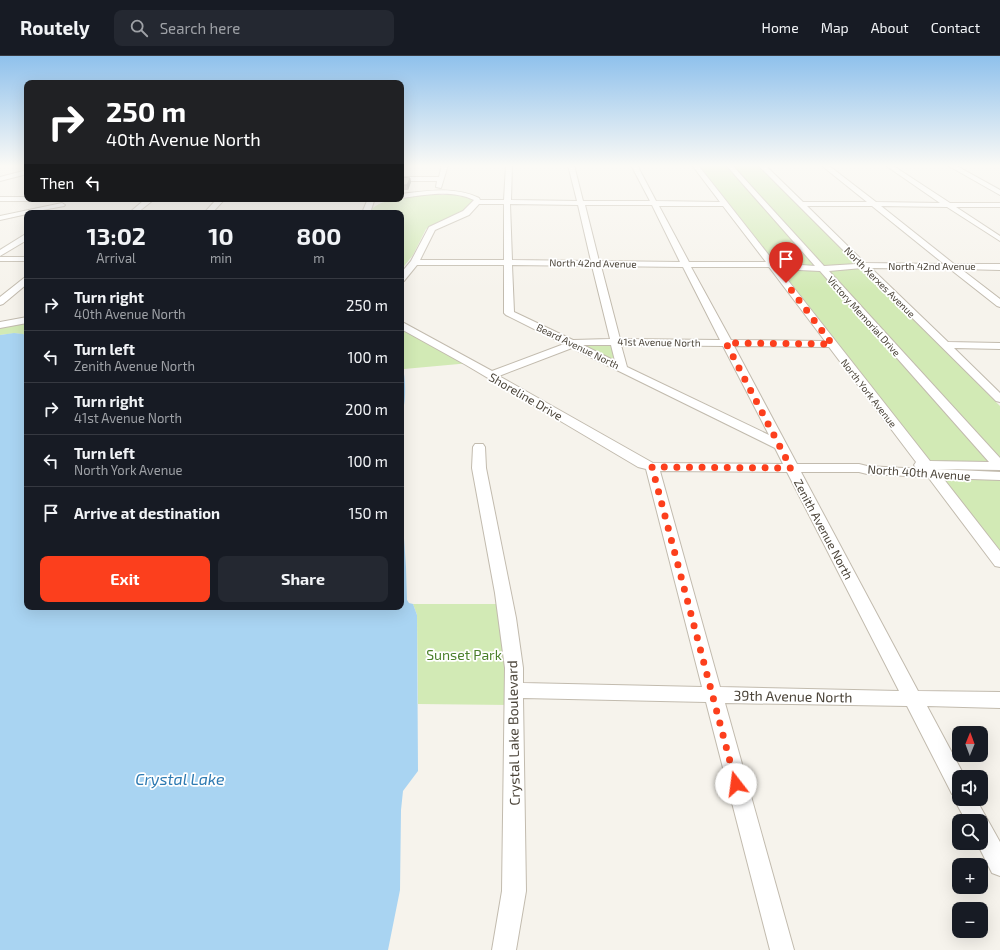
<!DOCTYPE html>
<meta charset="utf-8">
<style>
:root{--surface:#171b24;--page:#242831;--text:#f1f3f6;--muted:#9ea1a6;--line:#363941;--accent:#fc3f1d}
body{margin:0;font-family:"Exo 2",sans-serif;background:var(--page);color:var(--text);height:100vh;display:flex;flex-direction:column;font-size:15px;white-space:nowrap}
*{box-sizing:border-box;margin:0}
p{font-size:13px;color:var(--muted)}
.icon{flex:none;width:22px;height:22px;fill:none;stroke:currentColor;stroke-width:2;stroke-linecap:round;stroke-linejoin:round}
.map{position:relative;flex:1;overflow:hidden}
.panel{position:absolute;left:24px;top:154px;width:380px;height:400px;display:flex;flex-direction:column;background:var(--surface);border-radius:8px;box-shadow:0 4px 16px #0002}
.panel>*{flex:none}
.hud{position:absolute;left:24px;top:24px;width:380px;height:122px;border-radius:8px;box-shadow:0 4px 16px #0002;background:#202124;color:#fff;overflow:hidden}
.needle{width:26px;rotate:1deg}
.fabs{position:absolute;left:952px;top:670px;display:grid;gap:8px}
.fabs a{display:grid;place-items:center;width:36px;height:36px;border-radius:8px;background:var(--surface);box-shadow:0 4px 16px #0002;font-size:20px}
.pin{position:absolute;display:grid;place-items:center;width:34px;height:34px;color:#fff;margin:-41px -17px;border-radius:50% 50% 50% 0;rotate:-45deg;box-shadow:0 0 4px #0007}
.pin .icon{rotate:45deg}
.me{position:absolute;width:44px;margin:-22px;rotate:345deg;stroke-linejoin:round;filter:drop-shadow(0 0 3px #0008)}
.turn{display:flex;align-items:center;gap:14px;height:84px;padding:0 16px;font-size:18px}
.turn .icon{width:52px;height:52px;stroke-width:2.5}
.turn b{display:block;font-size:28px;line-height:34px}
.then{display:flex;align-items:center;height:38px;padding:0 16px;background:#0003;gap:8px;font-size:15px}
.eta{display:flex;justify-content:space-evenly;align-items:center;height:68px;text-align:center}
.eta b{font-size:24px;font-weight:700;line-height:28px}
.cta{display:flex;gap:8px;margin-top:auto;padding:8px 16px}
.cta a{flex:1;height:46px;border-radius:8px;background:var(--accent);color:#fff;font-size:16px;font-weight:700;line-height:46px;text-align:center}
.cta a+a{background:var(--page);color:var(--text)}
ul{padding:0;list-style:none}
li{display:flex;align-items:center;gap:12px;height:52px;padding:0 16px;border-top:1px solid var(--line)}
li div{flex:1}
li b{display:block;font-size:15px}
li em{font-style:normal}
header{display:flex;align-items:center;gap:24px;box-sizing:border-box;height:56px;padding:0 20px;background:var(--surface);border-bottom:1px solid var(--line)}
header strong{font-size:19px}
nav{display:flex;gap:22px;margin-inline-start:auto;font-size:14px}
.search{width:280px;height:36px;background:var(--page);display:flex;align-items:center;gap:10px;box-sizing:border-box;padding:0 14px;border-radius:8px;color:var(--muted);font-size:15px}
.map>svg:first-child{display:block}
.green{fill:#d2eab5}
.water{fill:#a9d4f2}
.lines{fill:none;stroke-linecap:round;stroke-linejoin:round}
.minor-casing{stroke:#c2bbae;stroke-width:2}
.minor{fill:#fff;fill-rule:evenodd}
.wall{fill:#bab2a6}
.shaded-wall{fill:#979187}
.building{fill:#d8cfc1;stroke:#979187}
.route{stroke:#fc3f1d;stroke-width:7;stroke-dasharray:0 12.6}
.labels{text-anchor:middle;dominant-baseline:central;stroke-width:3.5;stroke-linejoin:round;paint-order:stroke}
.far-street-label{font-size:10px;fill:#4b4439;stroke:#fff}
.street-label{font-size:12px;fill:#4b4439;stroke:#fff}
.near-park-label{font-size:14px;fill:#4a7f2a;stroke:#fff}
.near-street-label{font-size:14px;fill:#4b4439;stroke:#fff}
.near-water-label{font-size:16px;font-style:italic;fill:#2e7ab2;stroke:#fff}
</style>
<header>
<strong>Routely</strong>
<div class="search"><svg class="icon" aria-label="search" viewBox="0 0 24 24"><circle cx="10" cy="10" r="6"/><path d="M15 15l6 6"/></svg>Search here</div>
<nav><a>Home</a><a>Map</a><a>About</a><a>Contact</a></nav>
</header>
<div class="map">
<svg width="1000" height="894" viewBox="0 0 1000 894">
<rect width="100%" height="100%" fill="#f6f3ec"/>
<g class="green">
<path d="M699,109H758L1000,350V495Z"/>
<path d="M422,139H467L475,145L467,155L440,165L426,173L413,199L401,214V157H369C376,143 408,141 422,139Z"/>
<path d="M27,264V280C18,276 9,278 0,279V269Z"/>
<path d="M401,269L470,307L404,313L401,306Z"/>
<path d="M607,288L611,289L614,302H609L585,290Z"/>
<path d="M413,548H505L514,649L418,648L417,559Z"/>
</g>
<g class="water">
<path d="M14,277L23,278L27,280V551H401V439L406,511L407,544L409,547L413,548L417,559L418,715L403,735L401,754L400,834L388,894H0V279Z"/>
<path d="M401,306C406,317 407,348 401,359Z"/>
</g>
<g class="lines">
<defs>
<g id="minor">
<path d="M442,109H448L441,132L436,131L437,125H401V121H439Z"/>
<path d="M506,109H512L511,144L577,145L568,109H574L583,145H650L631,109H637L656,145L720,146L692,109H698L775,207L815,210L726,109H732L824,210L856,208V207L758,109H765L803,146H867L821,109H828L876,146L940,147L885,109H892L950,147H1000V151H956L1000,180V185L947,151L881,150L954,208H1000V214L961,213L1000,243V251L997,250L950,213L871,212L948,286L1000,287V293L954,292L1000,337V346L996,345L862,212L829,215L1000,402V414L936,413L1000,416V424L943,422L1000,495V511L995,510L928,421L867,418L859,416H801L918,635L1000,636V652L927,650L965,721H959V743H976L1000,786V820L992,817L977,787H981V765H966L954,743L956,739L952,738L907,650L725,647L794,894H770L706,646L523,642L526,835L516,894H492L502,835L505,612L495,537L472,412L473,391L475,388H483L485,391L486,412L516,562L523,612V627L702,631L646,413L638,411L466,309L401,273V266L404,267L492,315L564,288L506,259L504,257V209H417L404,225L401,226V217L411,205L429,171L463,155L474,144C452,133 424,139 401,142V138C427,135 455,130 479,142L480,144H504ZM479,148H504V204H420L435,174L469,159ZM510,148L578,149L591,205L512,204ZM585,149H652L680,206L599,205ZM659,150H723L766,206H689ZM807,150H872L944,208L865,207ZM512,209L592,210L610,283L573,284L514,256ZM601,210L683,211L720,284L620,283ZM691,211H769L825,285L731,284ZM779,213L820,215L989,406L930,405ZM583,289H611L615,305ZM621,289L723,290L769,379L627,311ZM734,290L829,291L916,406L914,409L916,412L922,413L867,410L859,408H797ZM572,292L775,392L783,408L653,407L499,320ZM660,415L787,416L899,635L720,631Z"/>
<path d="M947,109H955L1000,134V139Z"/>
<path d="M27,114V118L0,125V121Z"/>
<path d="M0,141H27V143H382L379,145H374L370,157H362L367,145H223L212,157H204L215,145H152L137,157H129L143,145H0Z"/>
<path d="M62,147L65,149L64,150L27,157V158L0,164V160Z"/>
<path d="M24,179H27V184L0,200V194Z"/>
<rect x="0" y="201" width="27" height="4"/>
<path d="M27,221V228L3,248L0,249V241L24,222Z"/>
<path d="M27,261V267L0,272V266Z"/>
</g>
</defs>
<use href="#minor" class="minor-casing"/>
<use href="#minor" class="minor"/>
</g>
<path class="wall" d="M401,121L410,122L411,126L408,134H401Z"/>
<path class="shaded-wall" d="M410,122L411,126L408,134L407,129Z"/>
<path class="building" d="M401,121L410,122L407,129H401Z"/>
<linearGradient id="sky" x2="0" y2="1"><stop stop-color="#8fc1ec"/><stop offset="0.47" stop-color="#fbfaf6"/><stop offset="1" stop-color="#fbfaf6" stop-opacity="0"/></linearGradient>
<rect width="1000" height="234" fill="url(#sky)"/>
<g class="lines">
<path class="route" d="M736,728L652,411L791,412L726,287L832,288L786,227"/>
</g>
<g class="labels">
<g class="far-street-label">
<text transform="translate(593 207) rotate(1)">North 42nd Avenue</text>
<text x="932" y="210">North 42nd Avenue</text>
<text transform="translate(880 226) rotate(45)">North Xerxes Avenue</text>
<text transform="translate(864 260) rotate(48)">Victory Memorial Drive</text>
<text transform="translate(659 286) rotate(1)">41st Avenue North</text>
<text transform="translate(578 290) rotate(26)">Beard Avenue North</text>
<text transform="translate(869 337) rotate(52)">North York Avenue</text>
</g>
<g class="street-label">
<text transform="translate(526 340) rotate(30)">Shoreline Drive</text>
<text transform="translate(919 416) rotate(4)">North 40th Avenue</text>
<text transform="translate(824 473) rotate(62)">Zenith Avenue North</text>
</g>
<g class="near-park-label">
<text x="464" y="598">Sunset Park</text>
</g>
<g class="near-street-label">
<text transform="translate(793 640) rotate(1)">39th Avenue North</text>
<text transform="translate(513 677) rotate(-91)">Crystal Lake Boulevard</text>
</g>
<g class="near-water-label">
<text x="180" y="722">Crystal Lake</text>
</g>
</g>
</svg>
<div class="fabs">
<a><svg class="needle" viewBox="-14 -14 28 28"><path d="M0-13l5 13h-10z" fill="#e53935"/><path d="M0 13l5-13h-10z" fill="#9ea1a6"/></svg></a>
<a><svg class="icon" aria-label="sound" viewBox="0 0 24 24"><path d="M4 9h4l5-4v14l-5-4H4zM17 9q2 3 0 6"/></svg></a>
<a><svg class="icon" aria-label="search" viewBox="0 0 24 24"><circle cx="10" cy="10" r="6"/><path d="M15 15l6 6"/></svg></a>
<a>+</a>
<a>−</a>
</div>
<div class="pin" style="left:786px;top:227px;background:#d93025"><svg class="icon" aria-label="arrive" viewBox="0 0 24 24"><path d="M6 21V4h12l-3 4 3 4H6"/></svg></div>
<svg class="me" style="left:736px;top:728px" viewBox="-20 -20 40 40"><circle r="19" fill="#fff"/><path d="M0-13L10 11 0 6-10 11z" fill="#fc3f1d"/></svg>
<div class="hud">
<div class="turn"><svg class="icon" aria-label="right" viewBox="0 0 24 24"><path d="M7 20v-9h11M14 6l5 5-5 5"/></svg><div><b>250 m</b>40th Avenue North</div></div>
<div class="then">Then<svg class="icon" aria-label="left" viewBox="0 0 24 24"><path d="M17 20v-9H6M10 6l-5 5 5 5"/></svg></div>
</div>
<section class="panel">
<div class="eta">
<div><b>13:02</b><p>Arrival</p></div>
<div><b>10</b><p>min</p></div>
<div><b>800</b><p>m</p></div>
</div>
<ul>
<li><svg class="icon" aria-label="right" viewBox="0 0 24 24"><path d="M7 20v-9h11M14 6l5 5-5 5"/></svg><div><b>Turn right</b><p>40th Avenue North</p></div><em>250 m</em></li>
<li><svg class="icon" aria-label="left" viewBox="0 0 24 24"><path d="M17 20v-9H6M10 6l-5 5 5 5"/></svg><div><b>Turn left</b><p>Zenith Avenue North</p></div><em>100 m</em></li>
<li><svg class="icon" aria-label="right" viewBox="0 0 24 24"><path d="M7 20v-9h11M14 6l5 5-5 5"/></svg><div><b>Turn right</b><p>41st Avenue North</p></div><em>200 m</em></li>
<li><svg class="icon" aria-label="left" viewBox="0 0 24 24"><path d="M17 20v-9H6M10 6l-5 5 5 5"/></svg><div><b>Turn left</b><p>North York Avenue</p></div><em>100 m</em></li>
<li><svg class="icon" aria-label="arrive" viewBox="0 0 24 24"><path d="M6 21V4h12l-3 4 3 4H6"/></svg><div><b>Arrive at destination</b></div><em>150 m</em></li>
</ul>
<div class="cta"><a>Exit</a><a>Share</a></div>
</section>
</div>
